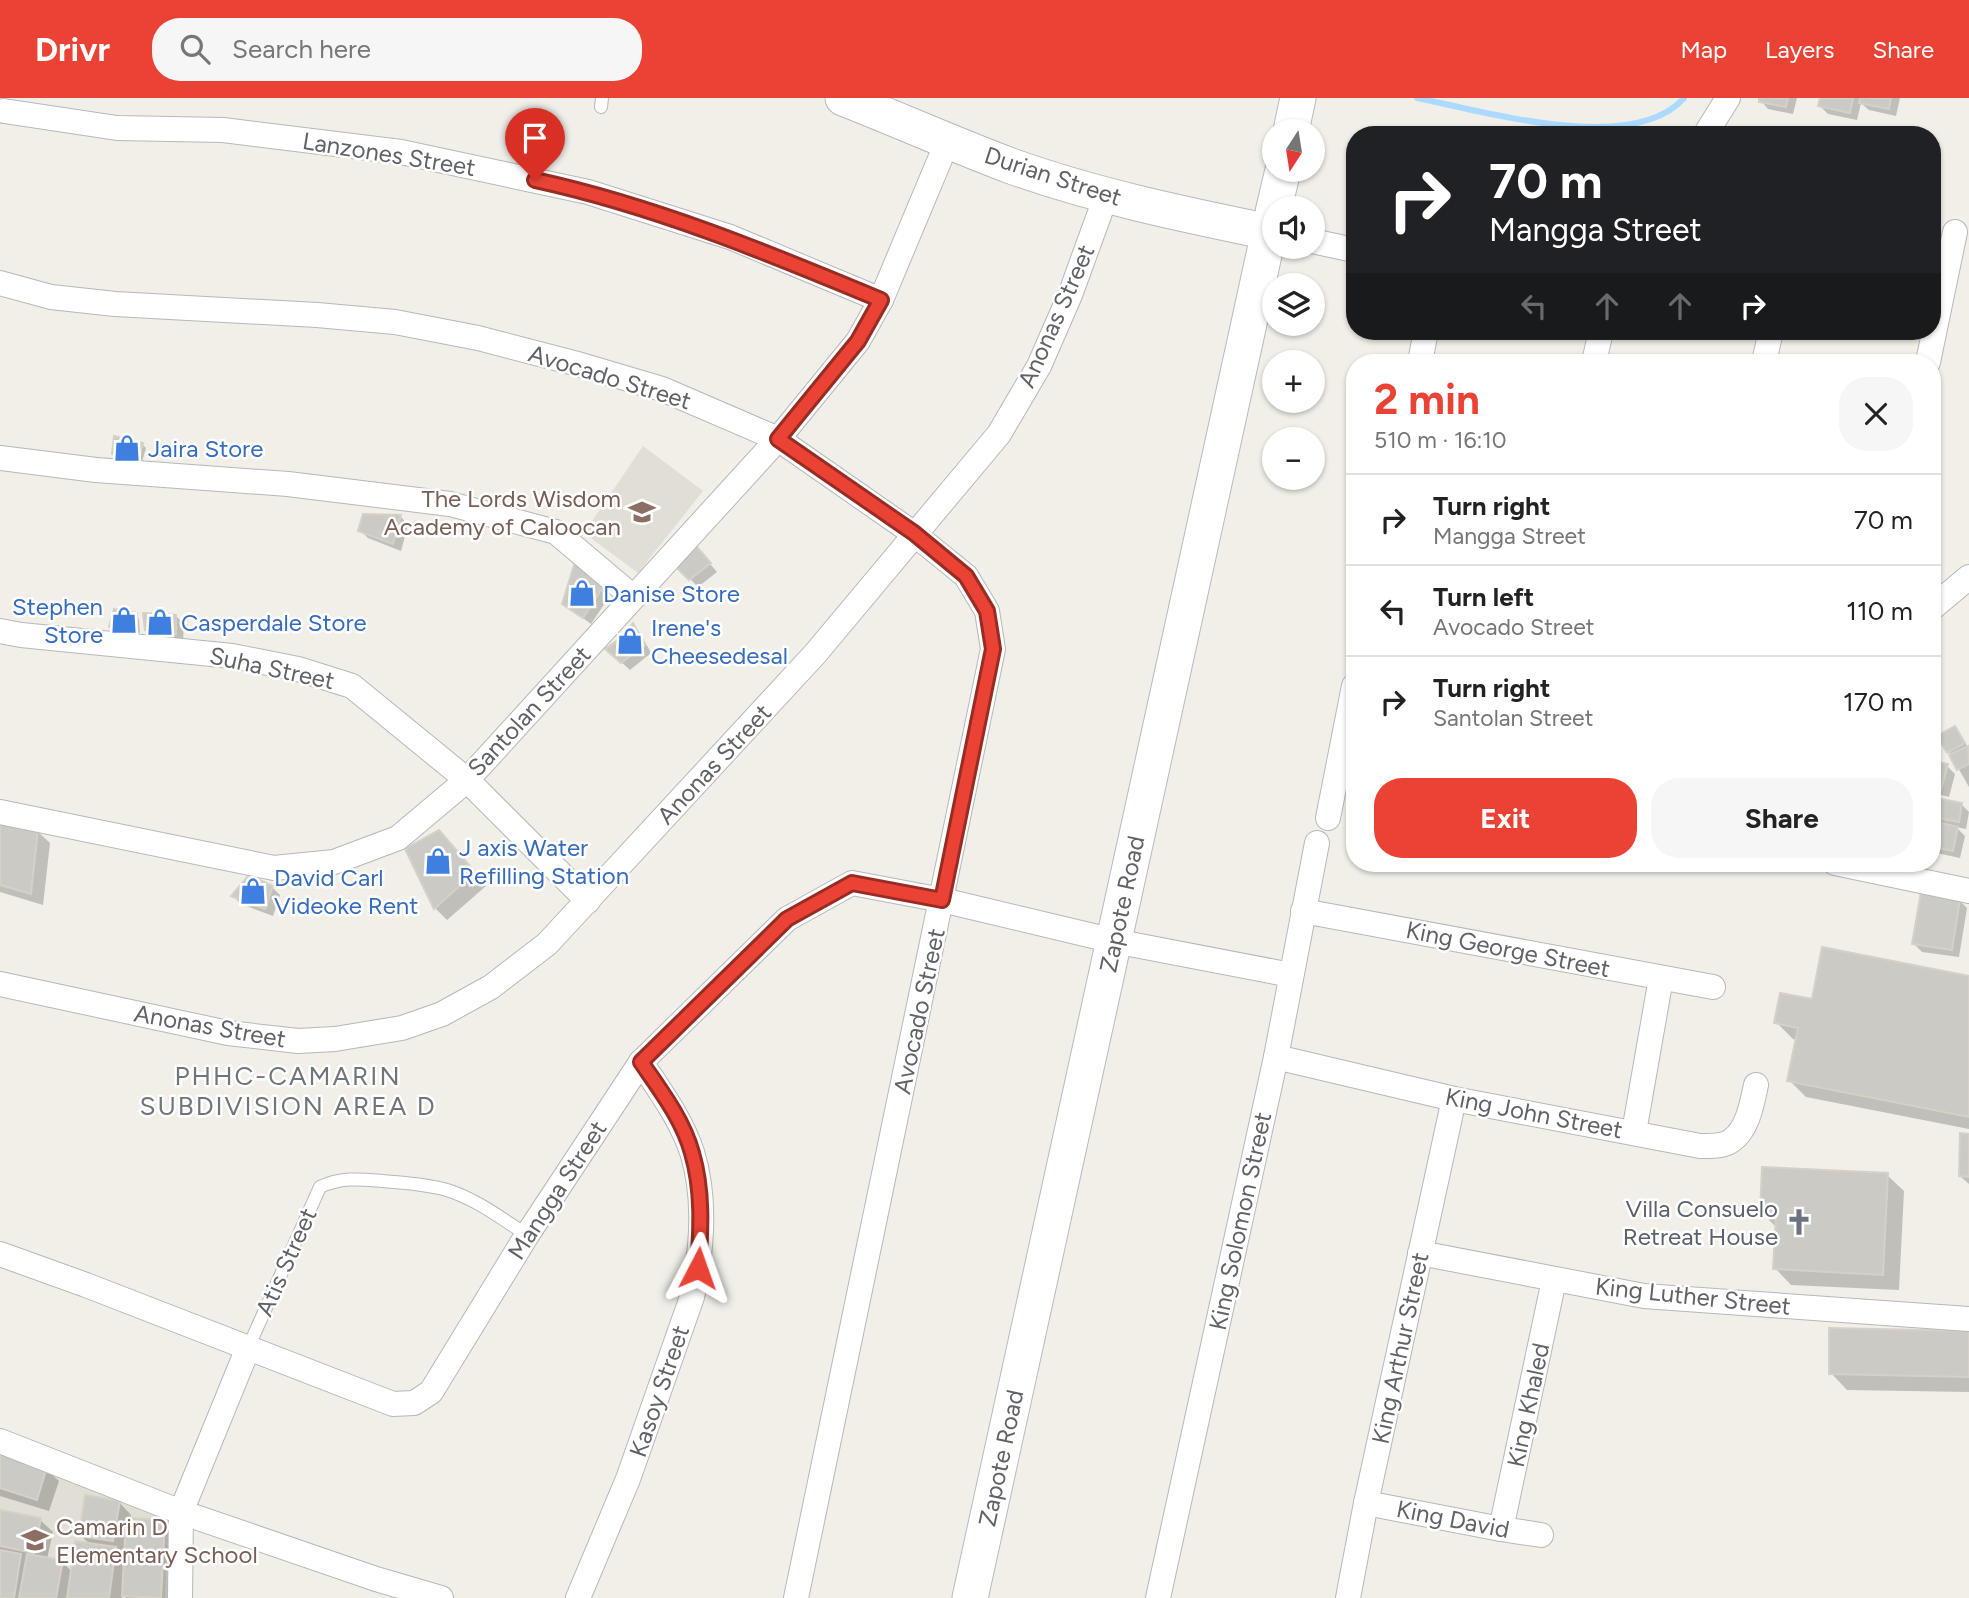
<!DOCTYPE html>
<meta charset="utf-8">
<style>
:root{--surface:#fff;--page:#f6f6f6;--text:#222;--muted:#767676;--line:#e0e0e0;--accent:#ea4335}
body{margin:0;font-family:Figtree,sans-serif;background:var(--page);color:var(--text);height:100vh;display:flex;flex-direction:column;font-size:26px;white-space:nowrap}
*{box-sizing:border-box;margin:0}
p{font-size:23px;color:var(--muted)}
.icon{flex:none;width:38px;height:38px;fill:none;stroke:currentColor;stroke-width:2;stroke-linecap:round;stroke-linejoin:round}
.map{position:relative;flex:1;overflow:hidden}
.side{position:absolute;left:1346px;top:256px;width:595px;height:518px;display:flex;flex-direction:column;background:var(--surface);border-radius:28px;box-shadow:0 2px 5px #0004}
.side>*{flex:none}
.banner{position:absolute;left:1346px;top:28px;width:595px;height:214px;border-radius:28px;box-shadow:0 2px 5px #0004;background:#202124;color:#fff;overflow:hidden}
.needle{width:46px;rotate:192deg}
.buttons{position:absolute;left:1262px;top:21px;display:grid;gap:14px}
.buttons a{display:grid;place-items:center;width:63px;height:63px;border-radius:50%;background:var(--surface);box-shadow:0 2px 5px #0004;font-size:35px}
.pin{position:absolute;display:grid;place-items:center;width:60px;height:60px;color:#fff;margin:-72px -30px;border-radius:50% 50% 50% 0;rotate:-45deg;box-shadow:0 0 7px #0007}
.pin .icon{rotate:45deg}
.me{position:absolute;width:77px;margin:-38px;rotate:4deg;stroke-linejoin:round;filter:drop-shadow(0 0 5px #0008)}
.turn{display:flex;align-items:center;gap:24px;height:147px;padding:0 28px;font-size:32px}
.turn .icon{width:91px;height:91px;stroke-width:2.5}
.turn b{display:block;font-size:49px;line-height:60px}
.lanes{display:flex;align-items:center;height:66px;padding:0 28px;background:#0003;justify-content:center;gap:35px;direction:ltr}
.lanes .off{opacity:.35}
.round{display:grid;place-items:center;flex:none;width:74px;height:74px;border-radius:28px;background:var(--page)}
.head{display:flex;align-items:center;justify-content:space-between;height:119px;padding:0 28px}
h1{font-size:42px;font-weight:700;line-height:52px;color:var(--accent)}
.action{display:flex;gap:14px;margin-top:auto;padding:14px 28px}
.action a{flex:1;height:80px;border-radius:28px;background:var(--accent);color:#fff;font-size:28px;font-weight:700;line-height:80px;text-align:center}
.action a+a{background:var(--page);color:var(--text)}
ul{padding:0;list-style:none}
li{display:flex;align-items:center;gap:21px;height:91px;padding:0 28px;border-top:2px solid var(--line)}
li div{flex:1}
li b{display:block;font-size:26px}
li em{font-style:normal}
header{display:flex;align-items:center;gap:42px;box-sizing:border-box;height:98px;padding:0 35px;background:var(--accent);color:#fff}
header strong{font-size:33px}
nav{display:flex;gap:38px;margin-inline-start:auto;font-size:24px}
.search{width:490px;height:63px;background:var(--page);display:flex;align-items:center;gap:18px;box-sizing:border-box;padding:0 24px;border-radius:28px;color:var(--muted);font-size:26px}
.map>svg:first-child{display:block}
.education{fill:#e1ded6}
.shadow{fill:#0003}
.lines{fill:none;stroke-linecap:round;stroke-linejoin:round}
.stream{stroke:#aadaff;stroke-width:6}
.building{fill:#cccac5;stroke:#d6d1c6;stroke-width:2}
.lane-casing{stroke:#b5b8bc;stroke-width:14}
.street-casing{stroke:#b5b8bc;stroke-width:26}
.secondary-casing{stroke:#b6babf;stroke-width:37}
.lane{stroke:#fff;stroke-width:12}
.street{stroke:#fff;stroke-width:24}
.secondary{stroke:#fff;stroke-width:35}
.route-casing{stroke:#982c22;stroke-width:18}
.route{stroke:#ea4335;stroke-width:12}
.labels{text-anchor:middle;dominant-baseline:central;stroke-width:5;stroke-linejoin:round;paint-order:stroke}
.street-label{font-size:24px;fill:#5f6368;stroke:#fff}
.shop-label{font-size:24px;fill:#366cbe;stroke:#fff;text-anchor:start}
.education-label{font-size:24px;fill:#785e54;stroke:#fff;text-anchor:end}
.worship-label{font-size:24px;fill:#5b616d;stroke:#fff;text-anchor:end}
.neighbourhood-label{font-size:26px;letter-spacing:2px;fill:#70757a;stroke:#fff}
</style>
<header>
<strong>Drivr</strong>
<div class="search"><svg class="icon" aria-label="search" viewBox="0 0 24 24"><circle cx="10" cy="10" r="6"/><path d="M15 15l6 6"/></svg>Search here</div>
<nav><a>Map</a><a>Layers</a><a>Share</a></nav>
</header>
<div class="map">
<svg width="1969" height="1500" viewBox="0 0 1969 1500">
<rect width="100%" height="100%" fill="#f1efe8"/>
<g class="education">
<path d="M643,348L703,393L638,475L584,435Z"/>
<path d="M0,1353L81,1383L169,1423L165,1500H0Z"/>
</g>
<g class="shadow">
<path d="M1761,0H1797L1793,16L1768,11L1761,3Z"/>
<path d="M1821,0H1900L1896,18L1869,12L1861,5L1857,22L1828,16L1820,8Z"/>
<path d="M142,346L146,350L142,364L117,359L114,356Z"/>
<path d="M364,417L401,419L408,427L401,453L368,440L360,432Z"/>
<path d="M704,459L717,474L698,489L677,467Z"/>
<path d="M576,466L613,493L591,526L564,506Z"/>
<path d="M136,517L139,521L140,535L114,532L111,528Z"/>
<path d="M176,518L184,526L183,543L154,539L146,531Z"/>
<path d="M633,528L640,535L651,555L630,572L608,552L624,539Z"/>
<path d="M1958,633L1969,651V689L1949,654Z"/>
<path d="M1932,664L1947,668L1955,676L1949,699L1933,695L1932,701L1961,706L1969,714L1966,731L1956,729L1965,738L1960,760L1932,754V725L1937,726L1932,721Z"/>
<path d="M0,728L37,733L50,745L43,807L0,794Z"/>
<path d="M451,746L486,788L447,822L435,810L408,752Z"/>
<path d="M272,789L280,797L273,818L241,806L233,798Z"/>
<path d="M1959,802L1967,810L1959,859L1922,854L1914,846Z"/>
<path d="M1969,880V1031L1806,999L1789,982L1797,942L1793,941L1776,924L1813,903Z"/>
<path d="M1969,1037V1086L1960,1078Z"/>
<path d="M1887,1077L1904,1093L1899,1192L1791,1187L1775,1170L1777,1130L1761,1114Z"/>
<path d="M1969,1235V1294L1847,1292L1831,1275Z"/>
<path d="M0,1356L46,1371L59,1383L49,1413L0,1398Z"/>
<path d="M119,1404L131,1417V1422L164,1424L176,1436L173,1500H126L123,1496L122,1500H0V1414L40,1422L53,1434L47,1461L62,1463L72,1474L91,1447L80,1437Z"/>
</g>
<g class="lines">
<path class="stream" d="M1417,0C1484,13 1633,58 1684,0"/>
</g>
<g class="building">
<path d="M1759,0H1788L1786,9L1759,4Z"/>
<path d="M1820,0H1853L1850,15L1818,8Z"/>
<path d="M1860,0H1891L1889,11L1859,5Z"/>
<path d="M114,338L143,345L139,362L112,356Z"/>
<path d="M363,416L401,417L393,446L358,433Z"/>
<path d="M697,449L711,465L689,482L674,467Z"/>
<path d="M575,464L606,484L583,520L562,506Z"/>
<path d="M114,511L137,515V532L109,529Z"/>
<path d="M143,515L176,517V536L145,532Z"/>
<path d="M633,525L645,547L621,565L605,551L623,538Z"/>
<path d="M1955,628L1965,645L1947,655L1937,638Z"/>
<path d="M1968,648L1969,666L1957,672L1949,657Z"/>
<path d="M1932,663L1948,666L1941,692L1932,690Z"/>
<path d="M1932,699L1962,705L1959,724L1932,719Z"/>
<path d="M1932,723L1958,729L1953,753L1932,749Z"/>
<path d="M0,726L38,731L31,796L0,787Z"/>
<path d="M439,732L475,774L434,811L405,751Z"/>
<path d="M249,777L273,788L265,811L231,798Z"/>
<path d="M1921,794L1960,801L1952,852L1912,846Z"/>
<path d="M1822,849L1969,878V1019L1787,983L1798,930L1774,925L1780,895L1812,901Z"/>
<path d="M1960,1035L1969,1036V1079L1959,1078Z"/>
<path d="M1762,1069L1888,1075L1883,1177L1773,1171L1776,1116L1760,1115Z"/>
<path d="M1829,1230L1969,1233V1279L1829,1276Z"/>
<path d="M0,1354L47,1369L37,1402L0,1390Z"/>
<path d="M85,1397L120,1403L113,1443L79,1438Z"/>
<path d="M0,1412L41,1420L34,1455L0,1448Z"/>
<path d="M126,1420L165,1422L161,1500L122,1498Z"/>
<path d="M75,1443L116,1449L109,1500H67Z"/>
<path d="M0,1452L21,1456L14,1500H0Z"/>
<path d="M27,1456L63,1462L56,1500H19Z"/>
</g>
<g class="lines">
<defs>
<g id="lane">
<path d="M601,9L602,0"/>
<path d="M248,1250L320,1089C341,1079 359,1081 383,1083C404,1085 426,1086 447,1092C476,1101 501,1120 527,1137"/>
</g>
<g id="street">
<path d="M4,13L117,30L223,32L401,54L588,94L730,139L881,202"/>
<path d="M1705,37L1728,0"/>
<path d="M1312,143L1354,152"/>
<path d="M0,185L51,199L115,206L317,217L395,224L478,240L574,265L662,291L778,341L913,435L966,478L987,513L993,551L796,1500"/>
<path d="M1420,264L1426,233"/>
<path d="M1594,264L1601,233"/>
<path d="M1764,264L1771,233"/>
<path d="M1928,264L1955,134"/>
<path d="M0,360L96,372L288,386L450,406L556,434L633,499"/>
<path d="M1932,510L1969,479"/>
<path d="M0,533L21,537L232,558L298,571L352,588L467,682L588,803"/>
<path d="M0,714L274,770L334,764L398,740L467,682L778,341L858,243L881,202L948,42"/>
<path d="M1328,720L1354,588"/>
<path d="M1835,765L1969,793"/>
<path d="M1303,813L1713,889"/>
<path d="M0,886L228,935L298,943L335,941L402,930L442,916L491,889L547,846L815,556L999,336L1039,268L1070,197L1106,98"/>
<path d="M1276,959L1454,1001L1700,1048C1710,1048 1724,1049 1732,1042C1748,1031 1752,1005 1756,987"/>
<path d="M1634,1034L1661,880"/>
<path d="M1420,1155L1644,1198L1969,1221"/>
<path d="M0,1156L86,1187L393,1306L414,1305L431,1294L527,1137L641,964L787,821L852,785L942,802L1114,843L1291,877"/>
<path d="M0,1343L181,1414L376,1481L441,1500"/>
<path d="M1366,1405L1501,1431L1541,1437"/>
<path d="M1501,1431L1554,1182"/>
<path d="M180,1500L181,1414L248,1250"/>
<path d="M578,1500L628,1381L692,1199C702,1153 706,1099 692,1054C681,1021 660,993 641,964"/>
<path d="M1158,1500L1276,959L1317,745"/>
<path d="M1348,1500L1366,1405L1454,1001"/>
</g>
<g id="secondary">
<path d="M843,0C899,22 955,47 1011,68C1095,98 1182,116 1269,134"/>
<path d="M1291,33L1298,0"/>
<path d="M1274,110L1283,72"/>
<path d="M970,1500L1274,111"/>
</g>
</defs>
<use href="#lane" class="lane-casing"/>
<use href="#street" class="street-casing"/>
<use href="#secondary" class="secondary-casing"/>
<use href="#lane" class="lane"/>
<use href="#street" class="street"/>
<use href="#secondary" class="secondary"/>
</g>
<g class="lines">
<defs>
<path id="route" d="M535,82C655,108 768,155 881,202L858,243L778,341L914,435L966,478L987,513L993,551L942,802L852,785L787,821L641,964C661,993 683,1022 692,1055C703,1092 701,1132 698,1170"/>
</defs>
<use href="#route" class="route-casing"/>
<use href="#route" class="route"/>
</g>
<defs>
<symbol id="shop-bare" viewBox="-9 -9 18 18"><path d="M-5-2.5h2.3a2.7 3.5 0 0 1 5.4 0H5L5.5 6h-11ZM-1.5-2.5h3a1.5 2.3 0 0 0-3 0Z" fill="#3f7fe0" stroke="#fff" stroke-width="2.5" paint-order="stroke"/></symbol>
<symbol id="school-bare" viewBox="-9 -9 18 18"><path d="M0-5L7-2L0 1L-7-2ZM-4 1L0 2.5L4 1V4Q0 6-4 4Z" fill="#8d6e63" stroke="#fff" stroke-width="2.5" paint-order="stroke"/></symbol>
<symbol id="church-bare" viewBox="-9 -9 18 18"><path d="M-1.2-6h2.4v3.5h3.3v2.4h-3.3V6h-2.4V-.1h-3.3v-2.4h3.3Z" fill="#6b7280" stroke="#fff" stroke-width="2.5" paint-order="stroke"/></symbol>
</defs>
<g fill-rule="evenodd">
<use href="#shop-bare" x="108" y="331" width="38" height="38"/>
<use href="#school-bare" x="623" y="395" width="38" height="38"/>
<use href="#shop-bare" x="563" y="476" width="38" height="38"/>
<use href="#shop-bare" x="105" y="503" width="38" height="38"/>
<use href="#shop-bare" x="141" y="505" width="38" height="38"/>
<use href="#shop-bare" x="611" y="524" width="38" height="38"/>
<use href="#shop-bare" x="419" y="744" width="38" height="38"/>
<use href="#shop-bare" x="234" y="774" width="38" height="38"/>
<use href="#church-bare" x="1780" y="1105" width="38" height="38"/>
<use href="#school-bare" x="16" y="1423" width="38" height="38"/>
</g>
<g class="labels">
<g class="street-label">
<text transform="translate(389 56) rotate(9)">Lanzones Street</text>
<text transform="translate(1053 78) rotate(18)">Durian Street</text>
<text transform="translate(1056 218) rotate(-66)">Anonas Street</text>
<text transform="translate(610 279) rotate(17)">Avocado Street</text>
<text transform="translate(272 570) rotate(12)">Suha Street</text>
<text transform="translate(529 613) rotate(-47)">Santolan Street</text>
<text transform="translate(714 666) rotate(-47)">Anonas Street</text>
<text transform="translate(1122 806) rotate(-78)">Zapote Road</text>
<text transform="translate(1508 851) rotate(11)">King George Street</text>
<text transform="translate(919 913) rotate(-78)">Avocado Street</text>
<text transform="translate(210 928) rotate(10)">Anonas Street</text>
<text transform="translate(1534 1015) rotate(11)">King John Street</text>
<text transform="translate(557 1092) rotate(-57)">Mangga Street</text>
<text transform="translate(1240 1123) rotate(-78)">King Solomon Street</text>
<text transform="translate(286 1164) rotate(-66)">Atis Street</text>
<text transform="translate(1693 1198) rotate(6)">King Luther Street</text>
<text transform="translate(1400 1250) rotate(-78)">King Arthur Street</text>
<text transform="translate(659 1293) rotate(-71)">Kasoy Street</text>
<text transform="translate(1528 1307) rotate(-78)">King Khaled</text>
<text transform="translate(1001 1360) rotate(-78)">Zapote Road</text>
<text transform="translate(1453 1421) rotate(11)">King David</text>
</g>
<g class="shop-label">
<text x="148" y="350">Jaira Store</text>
<text x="603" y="495">Danise Store</text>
<text x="103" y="508" text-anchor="end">Stephen<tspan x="103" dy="28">Store</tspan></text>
<text x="181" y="524">Casperdale Store</text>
<text x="651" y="529">Irene's<tspan x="651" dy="28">Cheesedesal</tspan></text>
<text x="459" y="749">J axis Water<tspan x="459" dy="28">Refilling Station</tspan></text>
<text x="274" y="779">David Carl<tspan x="274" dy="28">Videoke Rent</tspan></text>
</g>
<g class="education-label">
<text x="621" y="400">The Lords Wisdom<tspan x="621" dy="28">Academy of Caloocan</tspan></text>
<text x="56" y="1428" text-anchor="start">Camarin D<tspan x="56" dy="28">Elementary School</tspan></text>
</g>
<g class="worship-label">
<text x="1778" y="1110">Villa Consuelo<tspan x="1778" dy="28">Retreat House</tspan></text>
</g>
<g class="neighbourhood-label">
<text x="288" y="978">PHHC-CAMARIN<tspan x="288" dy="30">SUBDIVISION AREA D</tspan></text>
</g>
</g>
</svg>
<div class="buttons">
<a><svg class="needle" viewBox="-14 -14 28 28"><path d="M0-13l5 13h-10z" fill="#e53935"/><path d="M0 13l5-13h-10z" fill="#767676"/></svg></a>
<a><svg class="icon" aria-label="sound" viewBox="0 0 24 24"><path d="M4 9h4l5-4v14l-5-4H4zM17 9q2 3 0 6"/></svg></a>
<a><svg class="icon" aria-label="layers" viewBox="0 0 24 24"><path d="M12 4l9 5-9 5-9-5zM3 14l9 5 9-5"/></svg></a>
<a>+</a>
<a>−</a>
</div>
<div class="pin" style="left:535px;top:82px;background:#d93025"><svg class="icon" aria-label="arrive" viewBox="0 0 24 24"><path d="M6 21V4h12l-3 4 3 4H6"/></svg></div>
<svg class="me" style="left:698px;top:1170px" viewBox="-20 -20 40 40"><path d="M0-17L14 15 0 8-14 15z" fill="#ea4335" stroke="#fff" stroke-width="4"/></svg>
<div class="banner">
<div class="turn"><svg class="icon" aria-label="right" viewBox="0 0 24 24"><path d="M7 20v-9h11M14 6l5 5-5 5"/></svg><div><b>70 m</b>Mangga Street</div></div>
<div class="lanes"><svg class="icon off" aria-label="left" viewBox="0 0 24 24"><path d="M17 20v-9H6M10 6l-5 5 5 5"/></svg><svg class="icon off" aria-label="ahead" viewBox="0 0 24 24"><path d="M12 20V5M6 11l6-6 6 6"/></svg><svg class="icon off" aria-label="ahead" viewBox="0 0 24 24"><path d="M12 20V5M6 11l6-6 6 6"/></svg><svg class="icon" aria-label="right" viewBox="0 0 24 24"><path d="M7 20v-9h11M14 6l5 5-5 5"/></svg></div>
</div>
<section class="side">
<div class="head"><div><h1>2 min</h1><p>510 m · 16:10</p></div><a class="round"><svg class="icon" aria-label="close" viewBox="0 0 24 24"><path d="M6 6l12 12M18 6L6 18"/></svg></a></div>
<ul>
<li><svg class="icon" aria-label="right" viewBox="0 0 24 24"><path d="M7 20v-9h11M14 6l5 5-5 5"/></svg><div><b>Turn right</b><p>Mangga Street</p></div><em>70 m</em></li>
<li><svg class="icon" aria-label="left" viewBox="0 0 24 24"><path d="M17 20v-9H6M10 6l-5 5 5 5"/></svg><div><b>Turn left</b><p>Avocado Street</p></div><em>110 m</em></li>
<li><svg class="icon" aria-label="right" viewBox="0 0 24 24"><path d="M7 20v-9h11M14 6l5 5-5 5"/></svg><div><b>Turn right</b><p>Santolan Street</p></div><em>170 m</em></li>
</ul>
<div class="action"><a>Exit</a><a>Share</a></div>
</section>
</div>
